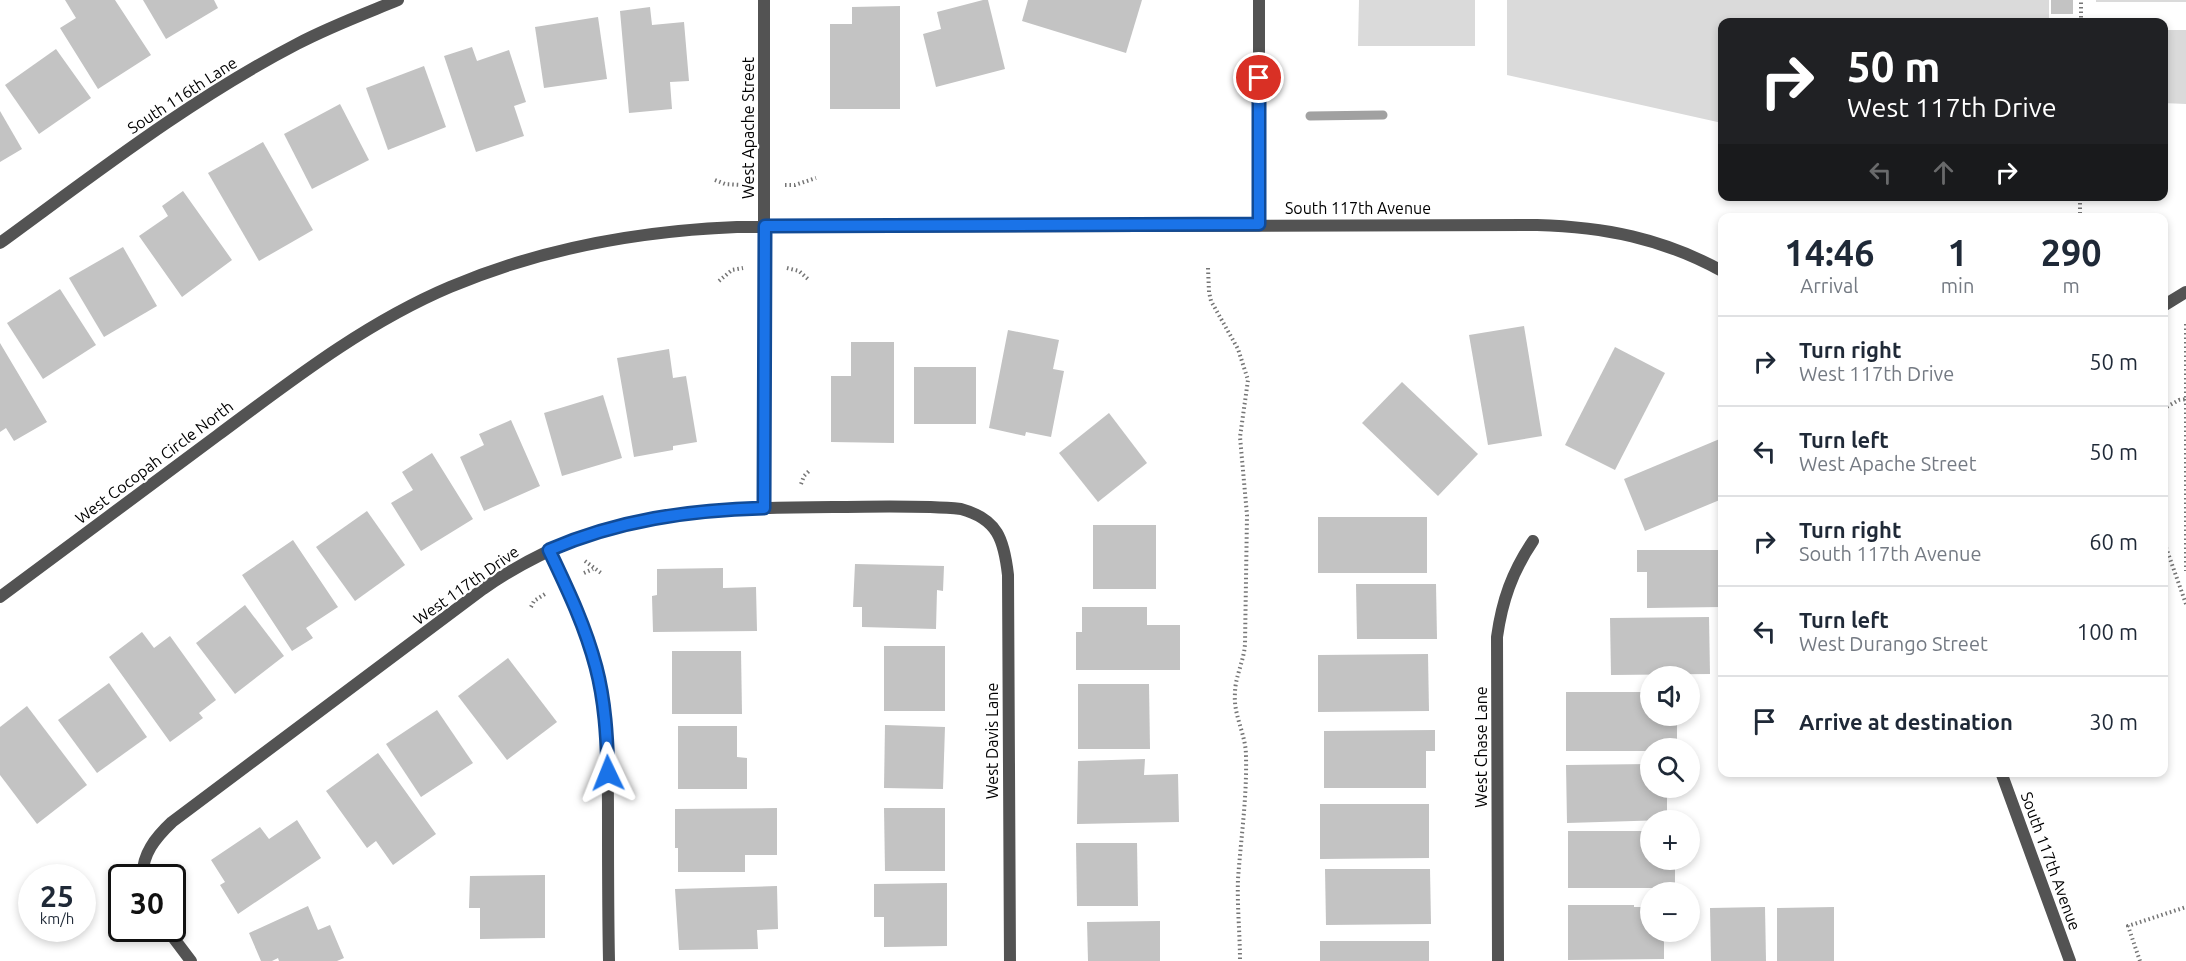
<!DOCTYPE html>
<meta charset="utf-8">
<style>
:root{--surface:#fff;--page:#f6f6f7;--text:#1f2937;--muted:#747a83;--line:#e0e1e3}
body{margin:0;font-family:Ubuntu,sans-serif;background:var(--page);color:var(--text);height:100vh;display:flex;flex-direction:column;font-size:22px;white-space:nowrap}
*{box-sizing:border-box;margin:0}
p{font-size:20px;color:var(--muted)}
.icon{flex:none;width:33px;height:33px;fill:none;stroke:currentColor;stroke-width:2;stroke-linecap:round;stroke-linejoin:round}
.map{position:relative;flex:1;overflow:hidden}
.side{position:absolute;left:1718px;top:213px;width:450px;height:564px;display:flex;flex-direction:column;background:var(--surface);border-radius:12px;box-shadow:0 3px 9px #0003}
.side>*{flex:none}
.banner{position:absolute;left:1718px;top:18px;width:450px;height:183px;border-radius:12px;box-shadow:0 3px 9px #0003;background:#202124;color:#fff;overflow:hidden}
.buttons{position:absolute;left:1640px;top:666px;display:grid;gap:12px}
.buttons a{display:grid;place-items:center;width:60px;height:60px;border-radius:50%;background:var(--surface);box-shadow:0 3px 9px #0003;font-size:30px}
.speed{position:absolute;left:18px;top:864px;display:flex;gap:12px;font-size:30px;font-weight:700;text-align:center}
.speed>*{display:grid;place-content:center;width:78px;height:78px;border-radius:50%;background:var(--surface);box-shadow:0 3px 9px #0003;line-height:1}
.speed small{font-size:15px;font-weight:400}
.speed .limit{border:3px solid #111;border-radius:9px;background:#fff;color:#111}
.pin{position:absolute;display:grid;place-items:center;width:51px;height:51px;color:#fff;margin:-26px;border:3px solid #fff;border-radius:50%;box-shadow:0 2px 6px #0007}
.me{position:absolute;width:66px;margin:-33px;rotate:358deg;stroke-linejoin:round;filter:drop-shadow(0 0 4px #0008)}
.turn{display:flex;align-items:center;gap:21px;height:126px;padding:0 30px;font-size:27px}
.turn .icon{width:78px;height:78px;stroke-width:2.5}
.turn b{display:block;font-size:42px;line-height:51px}
.lanes{display:flex;align-items:center;height:57px;padding:0 30px;background:#0003;justify-content:center;gap:30px;direction:ltr}
.lanes .off{opacity:.35}
.eta{display:flex;justify-content:space-evenly;align-items:center;height:102px;text-align:center}
.eta b{font-size:36px;font-weight:700;line-height:42px}
ul{padding:0;list-style:none}
li{display:flex;align-items:center;gap:18px;height:90px;padding:0 30px;border-top:2px solid var(--line)}
li div{flex:1}
li b{display:block;font-size:22px}
li em{font-style:normal}
.map>svg:first-child{display:block}
.green{fill:#dadada}
.lines{fill:none;stroke-linecap:round;stroke-linejoin:round}
.stream{stroke:#a1a1a1;stroke-width:9}
.building{fill:#c3c3c3}
.path{stroke:#757575;stroke-width:4;stroke-dasharray:1.5 3;stroke-linecap:butt}
.service{stroke:#535353;stroke-width:12}
.minor{stroke:#535353;stroke-width:12}
.tertiary{stroke:#535353;stroke-width:12}
.route-casing{stroke:#114b97;stroke-width:15}
.route{stroke:#1a73e8;stroke-width:10}
.labels{text-anchor:middle;dominant-baseline:central;stroke-width:4.5;stroke-linejoin:round;paint-order:stroke}
.street-label{font-size:16px;fill:#000;stroke:#fff}
</style>
<div class="map">
<svg width="2186" height="961" viewBox="0 0 2186 961">
<rect width="100%" height="100%" fill="#fff"/>
<g class="green">
<path d="M1359,0H1475V46H1358Z"/>
<path d="M1507,0H2049V22H1722V123L1507,75Z"/>
<rect x="2096" y="0" width="90" height="2"/>
<path d="M2163,30H2186V104L2163,103Z"/>
</g>
<g class="lines">
<path class="stream" d="M1310,116L1383,115"/>
</g>
<g class="building">
<path d="M65,0H115L151,55L98,89L60,28L76,18Z"/>
<path d="M143,0H214L218,8L166,39Z"/>
<path d="M983,0H988L1005,69L936,87L923,34L941,29L937,12Z"/>
<path d="M1028,0H1142L1126,53L1022,21Z"/>
<rect x="2051" y="0" width="22" height="14"/>
<path d="M900,6V109H830V24H852V7Z"/>
<path d="M650,7L652,25L684,22L689,81L670,82L672,109L629,113L620,11Z"/>
<path d="M598,17L607,79L544,88L535,27Z"/>
<path d="M472,47L477,61L509,50L526,102L514,106L524,136L476,152L444,56Z"/>
<path d="M56,49L91,98L39,134L5,85Z"/>
<path d="M424,66L446,127L388,150L366,88Z"/>
<path d="M340,104L369,160L312,189L284,134Z"/>
<path d="M0,111L22,149L0,162Z"/>
<path d="M263,142L313,230L259,261L208,173Z"/>
<path d="M183,191L232,260L182,297L139,236L168,216L162,206Z"/>
<path d="M123,247L157,306L104,337L69,278Z"/>
<path d="M60,289L96,345L43,379L7,323Z"/>
<path d="M1524,326L1542,436L1488,445L1469,335Z"/>
<path d="M1008,330L1059,340L1053,369L1064,371L1051,437L1026,432L1025,436L989,428Z"/>
<path d="M851,342H894V443L831,442V376H851Z"/>
<path d="M0,343L47,422L14,441L6,428L0,432Z"/>
<path d="M1615,347L1665,373L1615,470L1565,445Z"/>
<path d="M669,349L673,378L686,376L697,442L673,446V450L634,457L617,358Z"/>
<rect x="914" y="367" width="62" height="57"/>
<path d="M1402,382L1478,454L1438,496L1362,423Z"/>
<path d="M603,395L622,458L562,476L544,413Z"/>
<path d="M1109,413L1147,463L1098,502L1059,453Z"/>
<path d="M511,420L540,486L484,511L460,457L484,445L479,434Z"/>
<path d="M1722,438V499L1645,531L1624,479Z"/>
<path d="M432,453L473,519L421,551L391,503L413,490L402,472Z"/>
<path d="M367,511L405,565L355,601L316,547Z"/>
<rect x="1318" y="517" width="109" height="56"/>
<rect x="1093" y="525" width="63" height="64"/>
<path d="M293,540L338,607L306,628L313,638L292,651L242,575Z"/>
<path d="M1637,550H1722V607L1647,608V572H1637Z"/>
<path d="M855,564L944,566L943,591L937,590L936,629L862,627V607H853Z"/>
<path d="M723,568V588L756,587L757,631L653,632L652,596L657,595V569Z"/>
<path d="M1356,584H1436L1437,639H1357Z"/>
<path d="M245,605L284,656L235,694L196,643Z"/>
<path d="M1082,607H1147V625H1180V670H1076V632H1082Z"/>
<path d="M1709,617L1710,674L1611,675L1610,618Z"/>
<path d="M142,632L154,648L170,636L216,700L199,713L203,718L170,742L109,657Z"/>
<rect x="884" y="646" width="61" height="65"/>
<path d="M672,651H741L742,714H672Z"/>
<path d="M1428,654L1429,711L1318,712V655Z"/>
<path d="M508,658L557,722L507,760L458,696Z"/>
<path d="M109,683L147,737L97,773L58,720Z"/>
<path d="M1078,684H1149L1150,749H1078Z"/>
<path d="M1566,692H1650V716H1677V748H1650V751H1566Z"/>
<path d="M27,706L87,785L37,824L0,775V727Z"/>
<path d="M437,710L473,763L421,797L386,744Z"/>
<path d="M885,725L945,727L943,789L884,788Z"/>
<path d="M678,726H737V757L747,758V789H678Z"/>
<path d="M1435,730V751H1426V788H1324V731Z"/>
<path d="M378,753L436,834L393,865L376,841L367,848L326,791Z"/>
<path d="M1145,759L1144,775L1178,774L1179,822L1077,824L1078,761Z"/>
<path d="M1650,764V788H1667V820L1567,823L1566,765Z"/>
<path d="M1320,804H1429V858L1320,859Z"/>
<path d="M777,808V855H745V872H678V848H675V809Z"/>
<path d="M884,808H945V871H885Z"/>
<path d="M297,820L321,858L238,914L220,885L225,882L211,860L260,827L269,839Z"/>
<path d="M1568,831H1650V860H1675V888H1568Z"/>
<path d="M1076,843H1137L1138,906H1077Z"/>
<path d="M1325,869H1430L1431,924L1326,925Z"/>
<path d="M545,875V938L480,939V908H469L470,876Z"/>
<path d="M947,883V946L884,947V917H874V884Z"/>
<path d="M777,886L778,929L757,930L758,949L679,950L675,889Z"/>
<path d="M1568,905H1634V907H1650V932H1664V959L1568,960Z"/>
<path d="M308,906L318,930L330,925L344,958L337,961H279L278,958L272,961H261L249,933Z"/>
<path d="M1765,907L1766,961H1711L1710,908Z"/>
<path d="M1834,907V961H1777V908Z"/>
<path d="M1160,921V961H1088L1087,922Z"/>
<rect x="1320" y="941" width="109" height="20"/>
</g>
<g class="lines">
<g class="path">
<path d="M2081,22V0"/>
<path d="M715,180L725,184L741,185"/>
<path d="M785,185H795L816,178"/>
<path d="M2080,218V196"/>
<path d="M787,268L799,271L809,280"/>
<path d="M1208,268L1209,292L1211,301L1238,349L1248,380L1240,437L1247,515L1245,644C1244,661 1235,677 1235,693C1233,715 1246,734 1246,756C1247,797 1241,838 1238,879C1237,906 1240,934 1240,961"/>
<path d="M719,281L732,270L743,268"/>
<path d="M2186,399V571"/>
<path d="M2163,409L2179,400L2186,399V321"/>
<path d="M801,484L804,476L810,470"/>
<path d="M2163,539L2186,604"/>
<path d="M585,561L601,573"/>
<path d="M584,573L593,569"/>
<path d="M531,607L534,601L545,594"/>
<path d="M2140,961L2128,926L2186,907"/>
</g>
<path class="service" d="M2163,306L2186,292"/>
<g class="minor">
<path d="M764,0V508"/>
<path d="M0,243C96,173 191,99 297,44C329,27 364,14 398,0"/>
<path d="M549,550C567,588 587,627 596,669C608,718 608,768 608,819C608,866 608,914 609,961"/>
<path d="M143,878C141,855 156,837 172,822L483,589C596,510 700,508 833,507C875,507 919,505 961,509C998,519 1004,540 1008,575L1010,961"/>
<path d="M166,928L191,961"/>
<path d="M1498,961L1497,637C1502,601 1512,572 1533,541"/>
</g>
<g class="tertiary">
<path d="M1259,224V0"/>
<path d="M0,597C73,543 145,489 218,435C292,380 365,323 450,287C542,248 638,231 737,227L1537,225C1604,227 1662,238 1722,271"/>
<path d="M2001,772L2070,961"/>
</g>
</g>
<g class="lines">
<defs>
<path id="route" d="M608,773C607,737 605,701 596,667C585,625 567,588 549,550C618,520 689,510 764,508L765,226L1259,224V78"/>
</defs>
<use href="#route" class="route-casing"/>
<use href="#route" class="route"/>
</g>
<g class="labels">
<g class="street-label">
<text transform="translate(182 95) rotate(-33)">South 116th Lane</text>
<text transform="translate(748 128) rotate(-90)">West Apache Street</text>
<text x="1358" y="208">South 117th Avenue</text>
<text transform="translate(154 462) rotate(-37)">West Cocopah Circle North</text>
<text transform="translate(466 585) rotate(-35)">West 117th Drive</text>
<text transform="translate(992 741) rotate(-90)">West Davis Lane</text>
<text transform="translate(1481 747) rotate(-90)">West Chase Lane</text>
<text transform="translate(2051 861) rotate(70)">South 117th Avenue</text>
</g>
</g>
</svg>
<div class="buttons">
<a><svg class="icon" aria-label="sound" viewBox="0 0 24 24"><path d="M4 9h4l5-4v14l-5-4H4zM17 9q2 3 0 6"/></svg></a>
<a><svg class="icon" aria-label="search" viewBox="0 0 24 24"><circle cx="10" cy="10" r="6"/><path d="M15 15l6 6"/></svg></a>
<a>+</a>
<a>−</a>
</div>
<div class="speed"><div>25<small>km/h</small></div><div class="limit">30</div></div>
<div class="pin" style="left:1259px;top:78px;background:#d93025"><svg class="icon" aria-label="arrive" viewBox="0 0 24 24"><path d="M6 21V4h12l-3 4 3 4H6"/></svg></div>
<svg class="me" style="left:608px;top:773px" viewBox="-20 -20 40 40"><path d="M0-17L14 15 0 8-14 15z" fill="#1a73e8" stroke="#fff" stroke-width="4"/></svg>
<div class="banner">
<div class="turn"><svg class="icon" aria-label="right" viewBox="0 0 24 24"><path d="M7 20v-9h11M14 6l5 5-5 5"/></svg><div><b>50 m</b>West 117th Drive</div></div>
<div class="lanes"><svg class="icon off" aria-label="left" viewBox="0 0 24 24"><path d="M17 20v-9H6M10 6l-5 5 5 5"/></svg><svg class="icon off" aria-label="ahead" viewBox="0 0 24 24"><path d="M12 20V5M6 11l6-6 6 6"/></svg><svg class="icon" aria-label="right" viewBox="0 0 24 24"><path d="M7 20v-9h11M14 6l5 5-5 5"/></svg></div>
</div>
<section class="side">
<div class="eta">
<div><b>14:46</b><p>Arrival</p></div>
<div><b>1</b><p>min</p></div>
<div><b>290</b><p>m</p></div>
</div>
<ul>
<li><svg class="icon" aria-label="right" viewBox="0 0 24 24"><path d="M7 20v-9h11M14 6l5 5-5 5"/></svg><div><b>Turn right</b><p>West 117th Drive</p></div><em>50 m</em></li>
<li><svg class="icon" aria-label="left" viewBox="0 0 24 24"><path d="M17 20v-9H6M10 6l-5 5 5 5"/></svg><div><b>Turn left</b><p>West Apache Street</p></div><em>50 m</em></li>
<li><svg class="icon" aria-label="right" viewBox="0 0 24 24"><path d="M7 20v-9h11M14 6l5 5-5 5"/></svg><div><b>Turn right</b><p>South 117th Avenue</p></div><em>60 m</em></li>
<li><svg class="icon" aria-label="left" viewBox="0 0 24 24"><path d="M17 20v-9H6M10 6l-5 5 5 5"/></svg><div><b>Turn left</b><p>West Durango Street</p></div><em>100 m</em></li>
<li><svg class="icon" aria-label="arrive" viewBox="0 0 24 24"><path d="M6 21V4h12l-3 4 3 4H6"/></svg><div><b>Arrive at destination</b></div><em>30 m</em></li>
</ul>
</section>
</div>
